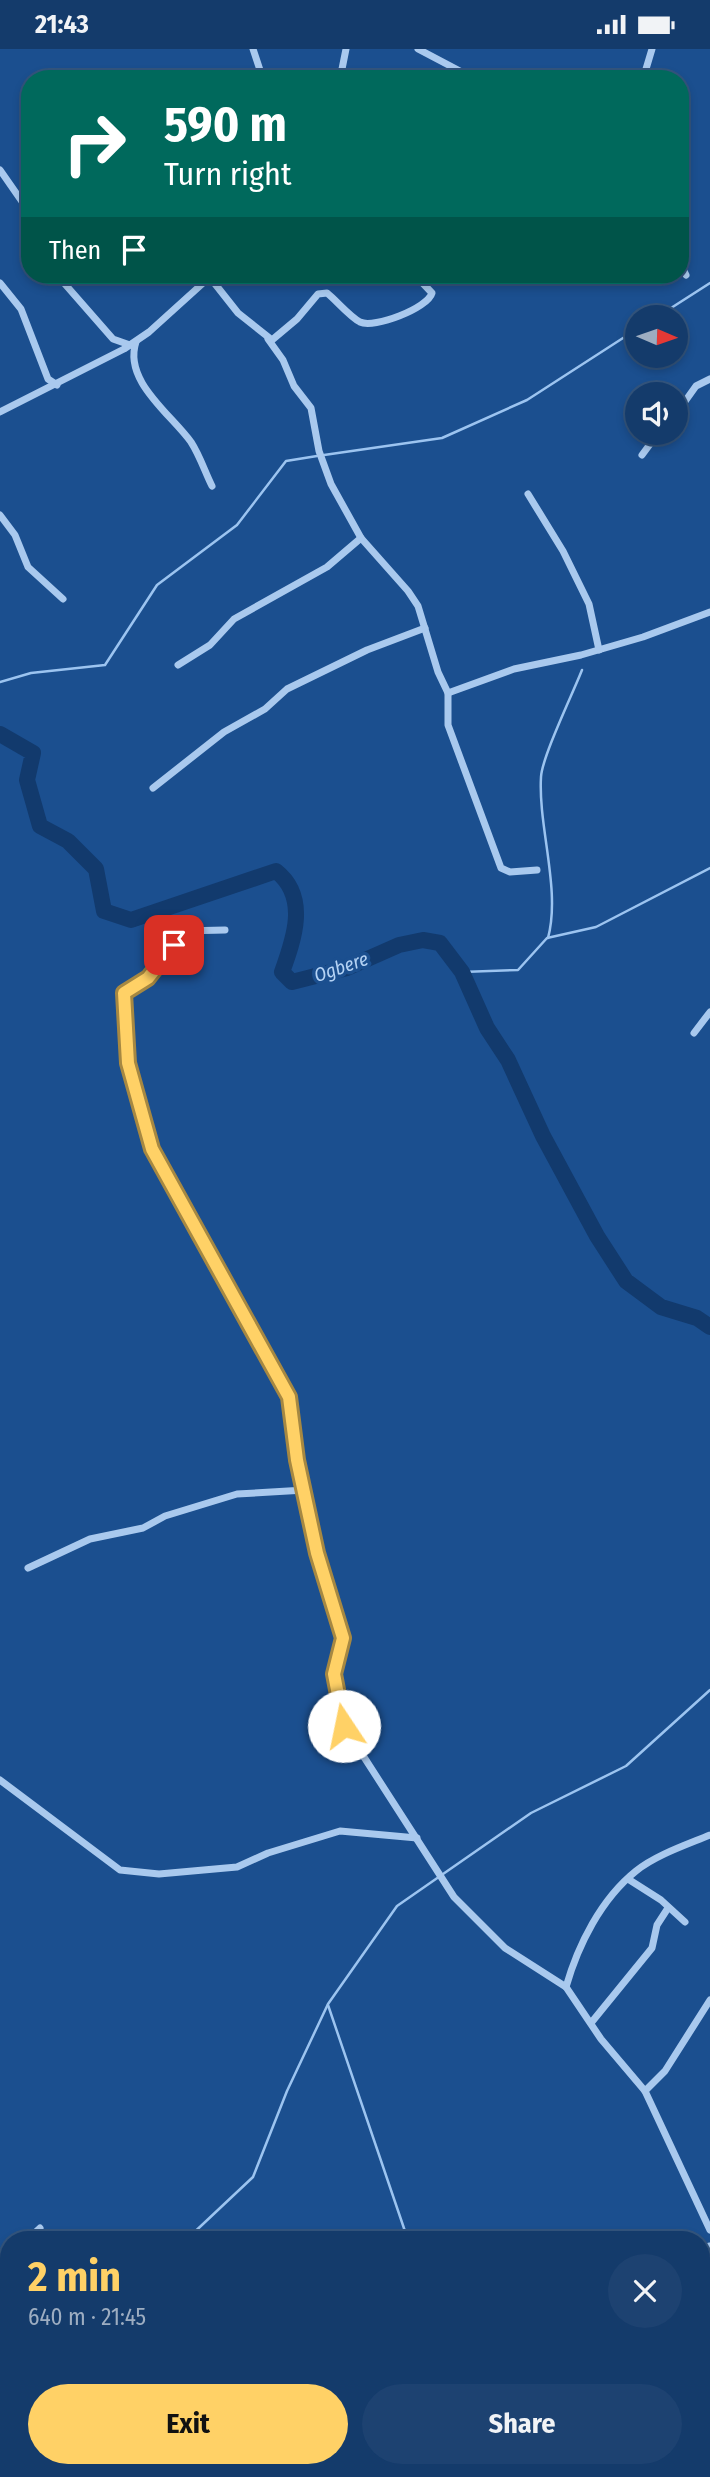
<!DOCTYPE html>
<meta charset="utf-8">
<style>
:root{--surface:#143b6b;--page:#1d4271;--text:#f1f3f6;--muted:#9dadc1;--line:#33557e;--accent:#ffd166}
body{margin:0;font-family:"Fira Sans Condensed",sans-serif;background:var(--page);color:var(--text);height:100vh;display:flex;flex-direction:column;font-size:26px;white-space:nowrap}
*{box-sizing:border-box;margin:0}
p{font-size:23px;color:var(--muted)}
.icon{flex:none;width:38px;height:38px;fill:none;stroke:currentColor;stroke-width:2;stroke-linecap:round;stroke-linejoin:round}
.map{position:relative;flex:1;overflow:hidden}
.drawer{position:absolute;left:0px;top:2182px;width:710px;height:247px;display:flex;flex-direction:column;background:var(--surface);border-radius:28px 28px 0 0;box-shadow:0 4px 10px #0003,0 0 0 2px var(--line)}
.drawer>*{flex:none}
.top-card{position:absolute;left:21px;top:21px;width:668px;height:214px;border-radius:28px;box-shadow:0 4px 10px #0003,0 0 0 2px var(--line);background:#00695c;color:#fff;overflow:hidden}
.needle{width:46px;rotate:92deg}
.tools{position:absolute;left:625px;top:256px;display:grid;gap:14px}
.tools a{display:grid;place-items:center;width:63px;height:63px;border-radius:50%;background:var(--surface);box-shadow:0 4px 10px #0003,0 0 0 2px var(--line);font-size:35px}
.pin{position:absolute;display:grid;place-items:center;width:60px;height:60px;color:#fff;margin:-30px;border-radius:14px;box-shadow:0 4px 10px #0006}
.me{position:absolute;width:77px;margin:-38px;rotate:349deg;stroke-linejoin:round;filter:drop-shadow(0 0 5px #0008)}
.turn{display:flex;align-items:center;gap:24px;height:147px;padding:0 28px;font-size:32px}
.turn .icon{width:91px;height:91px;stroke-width:2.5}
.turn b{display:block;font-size:49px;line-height:60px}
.then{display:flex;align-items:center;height:66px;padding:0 28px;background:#0003;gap:14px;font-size:26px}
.round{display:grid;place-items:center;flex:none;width:74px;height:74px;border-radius:37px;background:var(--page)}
.headline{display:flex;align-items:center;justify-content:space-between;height:119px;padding:0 28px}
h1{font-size:42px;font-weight:700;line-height:52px;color:var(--accent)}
.action{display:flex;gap:14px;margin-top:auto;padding:14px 28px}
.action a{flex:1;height:80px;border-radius:42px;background:var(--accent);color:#111;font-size:28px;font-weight:700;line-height:80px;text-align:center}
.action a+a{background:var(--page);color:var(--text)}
.status{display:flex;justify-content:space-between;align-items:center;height:49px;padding:0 35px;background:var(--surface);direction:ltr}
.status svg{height:19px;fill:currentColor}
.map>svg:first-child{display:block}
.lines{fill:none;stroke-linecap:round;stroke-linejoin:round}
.stream{stroke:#9cc4f0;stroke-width:2.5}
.river{stroke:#123a6d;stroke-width:16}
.street{stroke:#a9c9ee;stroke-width:7}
.route-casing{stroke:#a68842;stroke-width:18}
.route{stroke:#ffd166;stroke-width:12}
.labels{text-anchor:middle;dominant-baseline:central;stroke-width:7;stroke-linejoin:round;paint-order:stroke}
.water-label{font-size:19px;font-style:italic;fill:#b5d3f5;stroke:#1b4f8f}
</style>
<div class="status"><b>21:43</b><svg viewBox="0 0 49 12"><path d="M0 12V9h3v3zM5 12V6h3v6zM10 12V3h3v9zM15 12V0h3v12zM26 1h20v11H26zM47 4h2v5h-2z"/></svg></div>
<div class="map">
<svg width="710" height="2428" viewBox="0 0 710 2428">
<rect width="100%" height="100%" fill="#1b4f8f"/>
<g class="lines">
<g class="stream">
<path d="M657,268L710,234"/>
<path d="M324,406L442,389L527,351L637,280"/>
<path d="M0,633L31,624L105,616L157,536L237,476L286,412L317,407"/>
<path d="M548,889C561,841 538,778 541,728C542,708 573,644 582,621"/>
<path d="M462,923L518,921L547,889L596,878L710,819"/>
<path d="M328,1956L408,2191"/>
<path d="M186,2191L253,2128L287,2042L328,1955L397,1857L531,1764L626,1717L710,1641"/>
<path d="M0,2335L9,2325"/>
<path d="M450,2420L451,2428"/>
</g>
<path class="river" d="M0,685L33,704L27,731L40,777L68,792L96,820L104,862L131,871L276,822C309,848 294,890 282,923L292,933L347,919L399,896L423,891L440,894L462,923L487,979L508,1011L543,1087L597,1187L626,1232L661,1258L697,1269L710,1278"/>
<g class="street">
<path d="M253,0L263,30"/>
<path d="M418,0L475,30"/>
<path d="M340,30L346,0"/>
<path d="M643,30L652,0"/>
<path d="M0,121L30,164"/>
<path d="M681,216L686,226"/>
<path d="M57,226L113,290L130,296"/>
<path d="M208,226L238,264L272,291L297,270L318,245L327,244C337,252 349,267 360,273C374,280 428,259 432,244L415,226"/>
<path d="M0,234L21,260L48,330L57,336"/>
<path d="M268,290L283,311L294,337L311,359L319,402L331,435L361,489L408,542L418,557L438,623L448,644V676L501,819L510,823L537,821"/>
<path d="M136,293C123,332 171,365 191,393C200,407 205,423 212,437"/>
<path d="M0,363L124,300L149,283L212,226"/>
<path d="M676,365L696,337L710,330"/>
<path d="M642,406L659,383"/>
<path d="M528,445L563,502L589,555L599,601"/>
<path d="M0,466L15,486L28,518L63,550"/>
<path d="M178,616L210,596L234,570L327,518L361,489"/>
<path d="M448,644L514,620L581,606L643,588L710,563"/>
<path d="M153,739L224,683L265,660L287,640L367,601L425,579"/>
<path d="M225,881L182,882C166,909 151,927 124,944L128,1014L152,1099L289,1348L297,1411L317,1504L343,1589L334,1625L344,1677L454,1848L505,1899L566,1938L601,1990L645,2042L710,2181"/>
<path d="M694,984L710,963"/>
<path d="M28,1519L90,1490L143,1479L165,1467L237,1445L305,1441"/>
<path d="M0,1731L120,1821L159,1825L237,1818L268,1804L340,1782L417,1789"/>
<path d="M628,1830L661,1851L685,1873"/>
<path d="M566,1938C578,1896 601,1850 636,1822C656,1806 686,1796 710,1786"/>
<path d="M591,1974L652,1899L657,1876L668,1859"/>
<path d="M645,2042L665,2022L710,1951"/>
<path d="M27,2191L40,2179"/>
<path d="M702,2199L710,2197"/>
<path d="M0,2217L9,2215"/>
<path d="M191,2428L195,2420"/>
</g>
</g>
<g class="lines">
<defs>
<path id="route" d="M174,896L148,929L124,944L128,1014L152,1100L289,1348L297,1411L317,1504L343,1589L334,1625L344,1677"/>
</defs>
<use href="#route" class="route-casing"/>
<use href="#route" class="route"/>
</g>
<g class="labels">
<g class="water-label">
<text transform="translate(341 918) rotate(-19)">Ogbere</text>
</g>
</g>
</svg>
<div class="tools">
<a><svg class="needle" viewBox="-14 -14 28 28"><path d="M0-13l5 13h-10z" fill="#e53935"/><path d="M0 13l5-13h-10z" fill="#9dadc1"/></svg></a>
<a><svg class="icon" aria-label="sound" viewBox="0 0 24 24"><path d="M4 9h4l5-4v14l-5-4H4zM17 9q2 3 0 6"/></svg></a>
</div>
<div class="pin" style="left:174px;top:896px;background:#d93025"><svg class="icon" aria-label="arrive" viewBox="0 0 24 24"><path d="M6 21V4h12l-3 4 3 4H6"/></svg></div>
<svg class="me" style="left:344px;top:1677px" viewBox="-20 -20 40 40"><circle r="19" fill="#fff"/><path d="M0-13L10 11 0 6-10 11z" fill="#ffd166"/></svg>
<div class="top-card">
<div class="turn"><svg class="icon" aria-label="right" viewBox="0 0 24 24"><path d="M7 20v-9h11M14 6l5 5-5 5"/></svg><div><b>590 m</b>Turn right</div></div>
<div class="then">Then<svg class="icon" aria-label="arrive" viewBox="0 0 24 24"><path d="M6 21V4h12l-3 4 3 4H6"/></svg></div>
</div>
<section class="drawer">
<div class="headline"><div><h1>2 min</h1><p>640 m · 21:45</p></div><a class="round"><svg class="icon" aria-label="close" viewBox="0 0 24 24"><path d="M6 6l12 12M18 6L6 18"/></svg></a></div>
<div class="action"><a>Exit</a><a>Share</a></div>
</section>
</div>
